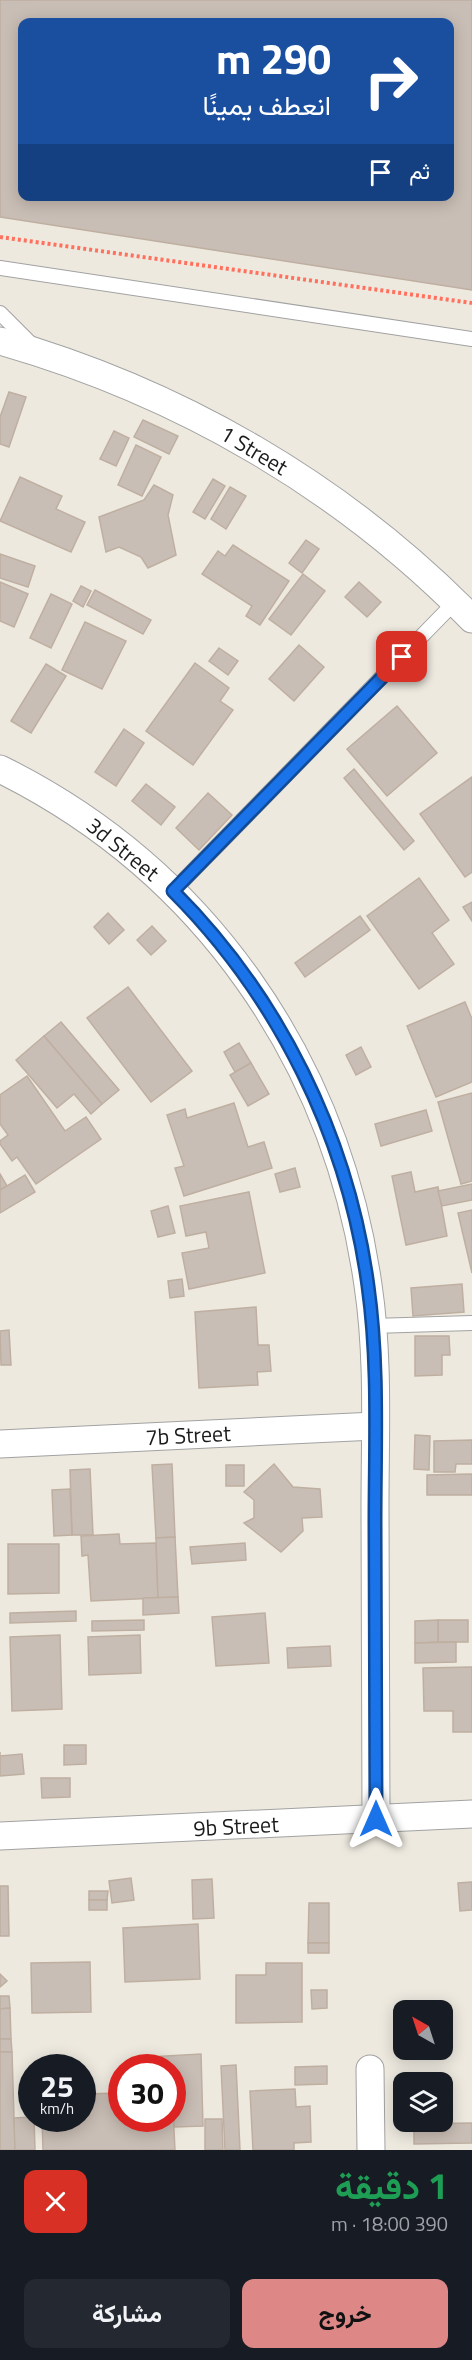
<!DOCTYPE html>
<html lang="ar">
<meta charset="utf-8">
<style>
:root{--surface:#171b24;--page:#242831;--text:#f1f3f6;--muted:#9ea1a6;--accent:#dd8787}
body{margin:0;font-family:"Titillium Web",Vazirmatn,sans-serif;background:var(--page);color:var(--text);direction:rtl;height:100vh;display:flex;flex-direction:column;font-size:22px;white-space:nowrap}
*{box-sizing:border-box;margin:0}
p{font-size:20px;color:var(--muted)}
.icon{flex:none;width:33px;height:33px;fill:none;stroke:currentColor;stroke-width:2;stroke-linecap:round;stroke-linejoin:round}
.map{position:relative;height:2150px;overflow:hidden;direction:ltr}
.details{display:flex;flex-direction:column;background:var(--surface);flex:1}
.details>*{flex:none}
.guide{position:absolute;left:18px;top:18px;width:436px;height:183px;border-radius:12px;box-shadow:0 3px 15px #0003;direction:rtl;background:#1a4fa0;color:#fff;overflow:hidden}
.needle{width:39px;rotate:321deg}
.fabs{position:absolute;left:393px;top:2000px;display:grid;gap:12px}
.fabs a{display:grid;place-items:center;width:60px;height:60px;border-radius:12px;background:var(--surface);box-shadow:0 3px 15px #0003;font-size:30px}
.speed{position:absolute;left:18px;top:2054px;display:flex;gap:12px;font-size:30px;font-weight:700;text-align:center}
.speed>*{display:grid;place-content:center;width:78px;height:78px;border-radius:50%;background:var(--surface);box-shadow:0 3px 15px #0003;line-height:1}
.speed small{font-size:15px;font-weight:400}
.speed .limit{border:9px solid #d22;background:#fff;color:#111}
.pin{position:absolute;display:grid;place-items:center;width:51px;height:51px;color:#fff;margin:-26px;border-radius:12px;box-shadow:0 3px 9px #0006}
.me{position:absolute;width:66px;margin:-33px;rotate:0deg;stroke-linejoin:round;filter:drop-shadow(0 0 4px #0008)}
.turn{display:flex;align-items:center;gap:21px;height:126px;padding:0 24px;font-size:27px}
.turn .icon{width:78px;height:78px;stroke-width:2.5}
.turn b{display:block;font-size:42px;line-height:51px}
.then{display:flex;align-items:center;height:57px;padding:0 24px;background:#0003;gap:12px;font-size:22px}
.round{display:grid;place-items:center;flex:none;width:63px;height:63px;border-radius:12px;background:var(--page)}
.headline{display:flex;align-items:center;justify-content:space-between;height:102px;padding:0 24px}
h1{font-size:36px;font-weight:700;line-height:45px;color:#1e9e55}
.button{display:flex;gap:12px;margin-top:auto;padding:12px 24px}
.button a{flex:1;height:69px;border-radius:12px;background:var(--accent);color:#111;font-size:24px;font-weight:700;line-height:69px;text-align:center}
.button a+a{background:var(--page);color:var(--text)}
.map>svg:first-child{display:block}
.building{fill:#c9beb5;stroke:#bfafa1;stroke-width:1.5;fill-rule:evenodd}
.lines{fill:none;stroke-linecap:round;stroke-linejoin:round}
.service-casing{stroke:#a2a2a2;stroke-width:16}
.minor-casing{stroke:#a2a2a2;stroke-width:29}
.path{stroke:#ff715e;stroke-width:4;stroke-dasharray:3 3;stroke-linecap:butt}
.service{stroke:#fff;stroke-width:14}
.minor{stroke:#fff;stroke-width:27}
.route-casing{stroke:#114b97;stroke-width:15}
.route{stroke:#1a73e8;stroke-width:10}
.labels{text-anchor:middle;dominant-baseline:central;stroke-width:5;stroke-linejoin:round;paint-order:stroke}
.street-label{font-size:22px;fill:#1b1b1b;stroke:#fff}
</style>
<div class="map">
<svg width="472" height="2150" viewBox="0 0 472 2150">
<rect width="100%" height="100%" fill="#ede9df"/>
<g class="building">
<path d="M0,0H472V290L0,217ZM22,22H450V196H22Z"/>
<path d="M9,392L26,397L9,447L0,444V417Z"/>
<path d="M143,420L178,436L169,454L134,437Z"/>
<path d="M114,431L129,438L116,466L100,459Z"/>
<path d="M136,445L161,457L142,496L118,485Z"/>
<path d="M20,477L62,496L56,509L85,522L71,552L0,521Z"/>
<path d="M213,479L225,486L205,519L193,512Z"/>
<path d="M154,485L173,495L168,515L176,555L148,568L141,557L119,547L106,552L99,517L144,500Z"/>
<path d="M230,487L246,496L226,529L211,519Z"/>
<path d="M306,540L319,549L302,573L289,563Z"/>
<path d="M233,545L289,581L260,625L246,616L252,606L202,574L218,551L225,556Z"/>
<path d="M0,554L35,566L28,587L0,578Z"/>
<path d="M303,574L325,591L291,635L269,619Z"/>
<path d="M0,582L28,594L14,627L0,621Z"/>
<path d="M359,582L381,602L367,617L345,597Z"/>
<path d="M81,586L91,591L83,607L73,601Z"/>
<path d="M95,590L151,620L143,634L87,605Z"/>
<path d="M51,594L72,604L51,648L30,638Z"/>
<path d="M85,622L126,641L102,689L62,670Z"/>
<path d="M299,645L324,667L294,701L269,679Z"/>
<path d="M219,648L238,661L228,675L209,661Z"/>
<path d="M195,663L229,688L220,701L233,710L193,765L146,731Z"/>
<path d="M46,664L66,676L31,733L11,721Z"/>
<path d="M397,706L437,753L387,796L347,749Z"/>
<path d="M124,729L144,743L116,786L95,772Z"/>
<path d="M354,769L414,841L404,850L344,778Z"/>
<path d="M472,777V872L465,877L420,814Z"/>
<path d="M146,784L175,807L161,825L132,801Z"/>
<path d="M208,793L232,815L199,850L176,828Z"/>
<path d="M419,878L449,920L432,933L454,964L419,989L367,916Z"/>
<path d="M472,902V921L463,907Z"/>
<path d="M108,913L124,930L109,944L94,927Z"/>
<path d="M360,916L370,930L305,977L295,963Z"/>
<path d="M152,926L166,941L151,955L137,940Z"/>
<path d="M128,987L192,1071L151,1102L87,1018Z"/>
<path d="M465,1002L472,1019V1082L436,1097L407,1026Z"/>
<path d="M61,1022L119,1090L102,1104L44,1036Z"/>
<path d="M44,1036L102,1104L91,1114L74,1094L57,1108L16,1060Z"/>
<path d="M239,1043L251,1063L235,1072L224,1052Z"/>
<path d="M361,1047L371,1067L356,1075L346,1055Z"/>
<path d="M251,1063L269,1094L248,1106L230,1075Z"/>
<path d="M27,1076L65,1131L86,1117L101,1139L36,1184L17,1157L12,1161L0,1144V1141L8,1135L0,1124V1095Z"/>
<path d="M472,1093V1181L461,1184L438,1102Z"/>
<path d="M234,1103L248,1147L264,1142L272,1168L184,1196L175,1168L184,1166L167,1115L185,1109L187,1118Z"/>
<path d="M426,1110L432,1131L381,1146L375,1124Z"/>
<path d="M295,1168L300,1187L280,1192L275,1174Z"/>
<path d="M411,1172L415,1192L438,1187L447,1236L406,1245L392,1176Z"/>
<path d="M0,1174L7,1186L0,1190Z"/>
<path d="M25,1175L35,1192L0,1213V1190Z"/>
<path d="M472,1184V1200L442,1206L438,1191Z"/>
<path d="M249,1192L265,1273L189,1289L182,1253L209,1248L206,1232L186,1236L180,1206Z"/>
<path d="M168,1206L175,1233L158,1237L151,1211Z"/>
<path d="M472,1210V1273L458,1213Z"/>
<path d="M182,1279L184,1296L170,1298L168,1281Z"/>
<path d="M462,1284L464,1312L413,1316L411,1288Z"/>
<path d="M256,1307L258,1345H269L271,1371L257,1372L258,1385L199,1388L195,1312Z"/>
<path d="M9,1330L11,1365H1L0,1331Z"/>
<path d="M415,1336H449L450,1355H442V1375L415,1376Z"/>
<path d="M415,1435L430,1436L429,1470L414,1469Z"/>
<path d="M472,1440V1464H456L455,1472H434V1441Z"/>
<path d="M172,1464L175,1537L156,1538L152,1465Z"/>
<path d="M274,1464L293,1487L320,1489L322,1517L302,1518L303,1531L281,1552L244,1523L254,1518V1500L244,1492Z"/>
<rect x="226" y="1465" width="18" height="21"/>
<path d="M90,1469L93,1535H72L70,1470Z"/>
<path d="M472,1474V1495H427V1475Z"/>
<path d="M70,1489L72,1535L54,1536L52,1490Z"/>
<path d="M119,1534L120,1544L156,1543L158,1598L91,1601L88,1555L82,1556L81,1536Z"/>
<path d="M175,1537L178,1597L158,1598L156,1538Z"/>
<path d="M245,1543L246,1560L192,1564L190,1547Z"/>
<path d="M8,1544H59V1593L8,1594Z"/>
<path d="M178,1597L179,1613L143,1615V1598Z"/>
<path d="M76,1611V1621L10,1623V1613Z"/>
<path d="M265,1613L269,1663L216,1666L212,1617Z"/>
<path d="M144,1620V1630L92,1631V1621Z"/>
<rect x="438" y="1620" width="30" height="22"/>
<path d="M438,1620V1642L415,1643V1621Z"/>
<path d="M60,1635L62,1709L12,1711L10,1637Z"/>
<path d="M140,1635L141,1673L89,1675L88,1637Z"/>
<path d="M456,1642V1662L415,1663V1643Z"/>
<path d="M330,1646L331,1666L288,1668L287,1648Z"/>
<path d="M472,1667V1732H453V1711H424L423,1668Z"/>
<path d="M64,1745H86V1764L64,1765Z"/>
<path d="M0,1752V1756L22,1754L24,1774L0,1776Z"/>
<path d="M41,1778H70V1797L42,1798Z"/>
<path d="M131,1878L134,1900L112,1903L109,1881Z"/>
<path d="M212,1879L214,1918L193,1919L192,1880Z"/>
<path d="M472,1882V1910L460,1911L458,1883Z"/>
<path d="M0,1886H8L9,1936H0Z"/>
<path d="M89,1891H108L107,1900H89Z"/>
<rect x="89" y="1900" width="18" height="10"/>
<path d="M309,1903H329V1943H308Z"/>
<path d="M198,1924L200,1979L125,1982L123,1928Z"/>
<rect x="308" y="1943" width="21" height="10"/>
<path d="M90,1962L91,2012L32,2013L31,1963Z"/>
<path d="M266,1963H302V2022L236,2023V1975H266Z"/>
<path d="M0,1974L7,1981L0,1987Z"/>
<path d="M311,1990H327V2008L312,2009Z"/>
<path d="M0,1996H9L10,2008L0,2009Z"/>
<path d="M10,2008L11,2039H0V2009Z"/>
<path d="M0,2039H11L12,2052H0Z"/>
<path d="M0,2052H12L15,2150H0Z"/>
<path d="M201,2054L203,2126L174,2127L172,2067H150L149,2057Z"/>
<path d="M236,2065L240,2150H225L221,2066Z"/>
<path d="M327,2066V2084L295,2085V2067Z"/>
<path d="M295,2089L296,2107L310,2106L311,2142L294,2143V2150H253L250,2091Z"/>
<path d="M172,2091L175,2150H43L42,2118H82V2094L122,2093V2118H172Z"/>
<path d="M32,2117L34,2118L35,2150H15L14,2118Z"/>
<path d="M205,2119H222L223,2150H205Z"/>
<path d="M472,2123V2143L414,2144V2124Z"/>
</g>
<g class="lines">
<defs>
<g id="service">
<path d="M0,268L472,339"/>
<path d="M0,313L34,347"/>
<path d="M173,891L455,602"/>
<path d="M372,1326L472,1323"/>
</g>
<g id="minor">
<path d="M0,341C179,392 342,486 472,619"/>
<path d="M0,769C204,870 336,1060 368,1285C379,1358 375,1433 375,1507C375,1611 376,1715 376,1819"/>
<path d="M0,1444L375,1426"/>
<path d="M0,1836L472,1814"/>
<path d="M370,2069L371,2150"/>
</g>
</defs>
<use href="#service" class="service-casing"/>
<use href="#minor" class="minor-casing"/>
<path class="path" d="M0,237L472,303"/>
<use href="#service" class="service"/>
<use href="#minor" class="minor"/>
</g>
<g class="lines">
<defs>
<path id="route" d="M376,1819C376,1720 375,1622 375,1523C375,1444 379,1364 368,1286C348,1137 279,997 173,891L402,657"/>
</defs>
<use href="#route" class="route-casing"/>
<use href="#route" class="route"/>
</g>
<g class="labels">
<g class="street-label">
<text transform="translate(254 450) rotate(31)">1 Street</text>
<text transform="translate(123 849) rotate(39)">3d Street</text>
<text transform="translate(188 1435) rotate(-3)">7b Street</text>
<text transform="translate(236 1826) rotate(-3)">9b Street</text>
</g>
</g>
</svg>
<div class="fabs">
<a><svg class="needle" viewBox="-14 -14 28 28"><path d="M0-13l5 13h-10z" fill="#e53935"/><path d="M0 13l5-13h-10z" fill="#9ea1a6"/></svg></a>
<a><svg class="icon" aria-label="layers" viewBox="0 0 24 24"><path d="M12 4l9 5-9 5-9-5zM3 14l9 5 9-5"/></svg></a>
</div>
<div class="speed"><div>25<small>km/h</small></div><div class="limit">30</div></div>
<div class="pin" style="left:402px;top:657px;background:#d93025"><svg class="icon" aria-label="arrive" viewBox="0 0 24 24"><path d="M6 21V4h12l-3 4 3 4H6"/></svg></div>
<svg class="me" style="left:376px;top:1819px" viewBox="-20 -20 40 40"><path d="M0-17L14 15 0 8-14 15z" fill="#1a73e8" stroke="#fff" stroke-width="4"/></svg>
<div class="guide">
<div class="turn"><svg class="icon" aria-label="right" viewBox="0 0 24 24"><path d="M7 20v-9h11M14 6l5 5-5 5"/></svg><div><b>290 m</b>انعطف يمينًا</div></div>
<div class="then">ثم<svg class="icon" aria-label="arrive" viewBox="0 0 24 24"><path d="M6 21V4h12l-3 4 3 4H6"/></svg></div>
</div>
</div>
<section class="details">
<div class="headline"><div><h1>1 دقيقة</h1><p>390 m · 18:00</p></div><a class="round" style="background:#d93025;color:#fff"><svg class="icon" aria-label="close" viewBox="0 0 24 24"><path d="M6 6l12 12M18 6L6 18"/></svg></a></div>
<div class="button"><a>خروج</a><a>مشاركة</a></div>
</section>
